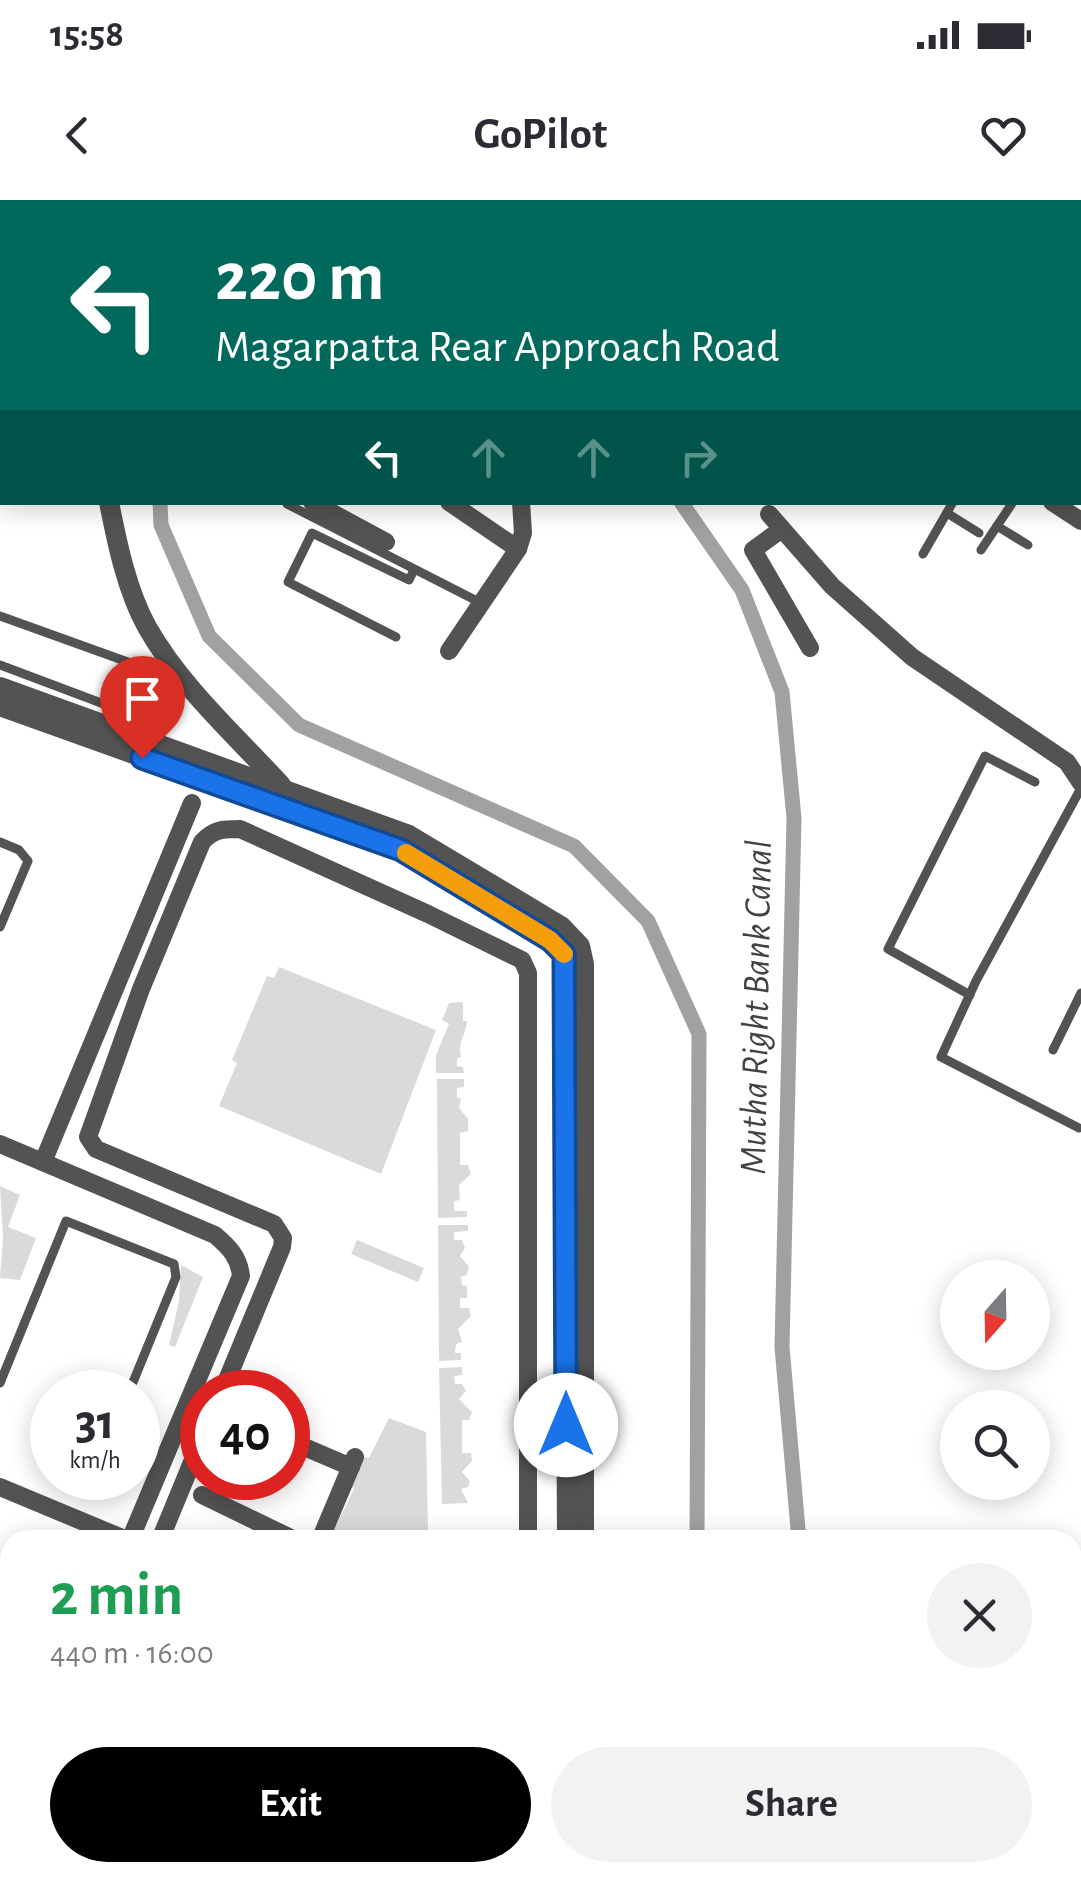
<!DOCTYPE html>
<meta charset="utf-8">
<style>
:root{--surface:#fff;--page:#f2f2f3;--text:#2b2b33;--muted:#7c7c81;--accent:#000}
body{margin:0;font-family:"Alegreya Sans",sans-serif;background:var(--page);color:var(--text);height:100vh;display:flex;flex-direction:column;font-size:38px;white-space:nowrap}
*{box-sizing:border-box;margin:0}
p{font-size:32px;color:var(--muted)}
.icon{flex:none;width:55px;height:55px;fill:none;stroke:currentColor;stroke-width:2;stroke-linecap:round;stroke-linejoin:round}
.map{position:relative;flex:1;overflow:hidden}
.details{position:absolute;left:0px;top:1330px;width:1082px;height:352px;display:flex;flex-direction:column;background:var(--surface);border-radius:30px 30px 0 0;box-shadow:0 5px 25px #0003}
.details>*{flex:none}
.guide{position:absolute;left:0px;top:0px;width:1082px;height:305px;box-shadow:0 5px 25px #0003;background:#00695c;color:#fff;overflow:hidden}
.needle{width:65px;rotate:200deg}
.buttons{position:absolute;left:940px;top:1060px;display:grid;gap:20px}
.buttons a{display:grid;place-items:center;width:110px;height:110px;border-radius:50%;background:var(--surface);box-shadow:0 5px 25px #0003;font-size:50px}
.speed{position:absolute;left:30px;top:1170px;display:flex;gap:20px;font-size:50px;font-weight:700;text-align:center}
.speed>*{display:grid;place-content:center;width:130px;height:130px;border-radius:50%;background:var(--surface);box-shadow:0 5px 25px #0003;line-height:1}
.speed small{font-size:25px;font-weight:400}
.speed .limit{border:15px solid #d22;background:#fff;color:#111}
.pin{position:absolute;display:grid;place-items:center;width:85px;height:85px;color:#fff;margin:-102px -42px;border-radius:50% 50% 50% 0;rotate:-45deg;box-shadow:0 0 10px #0007}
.pin .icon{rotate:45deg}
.me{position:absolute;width:110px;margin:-55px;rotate:0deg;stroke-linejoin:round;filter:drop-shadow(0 0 8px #0008)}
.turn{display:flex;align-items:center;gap:35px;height:210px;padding:0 50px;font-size:45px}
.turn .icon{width:130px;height:130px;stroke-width:2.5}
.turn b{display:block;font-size:70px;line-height:85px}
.lanes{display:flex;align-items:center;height:95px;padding:0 50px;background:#0003;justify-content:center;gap:50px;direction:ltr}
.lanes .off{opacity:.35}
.round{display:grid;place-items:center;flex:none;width:105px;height:105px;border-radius:52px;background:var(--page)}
.summary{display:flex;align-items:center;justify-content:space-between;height:170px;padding:0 50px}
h1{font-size:60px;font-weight:700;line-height:75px;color:#1e9e55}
.cta{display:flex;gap:20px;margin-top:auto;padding:20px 50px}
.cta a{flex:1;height:115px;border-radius:60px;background:var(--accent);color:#fff;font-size:40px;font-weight:700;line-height:115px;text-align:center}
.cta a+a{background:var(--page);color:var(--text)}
.status{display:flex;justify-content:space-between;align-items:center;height:70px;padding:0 50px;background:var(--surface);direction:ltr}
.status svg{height:28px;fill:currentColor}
header{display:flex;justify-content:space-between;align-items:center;height:130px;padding:0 50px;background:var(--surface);font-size:45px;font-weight:700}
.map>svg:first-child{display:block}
.green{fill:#dadada}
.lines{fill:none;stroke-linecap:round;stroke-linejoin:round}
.canal{stroke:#a1a1a1;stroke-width:15}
.service{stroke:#535353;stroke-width:9}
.minor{stroke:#535353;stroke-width:18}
.tertiary{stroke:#535353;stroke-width:20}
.route-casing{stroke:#114b97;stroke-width:25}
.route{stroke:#1a73e8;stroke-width:18}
.slow{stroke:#f59e0b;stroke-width:18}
.labels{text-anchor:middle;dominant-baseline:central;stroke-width:10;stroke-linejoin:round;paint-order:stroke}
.water-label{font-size:38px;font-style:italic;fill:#424242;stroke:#fff}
</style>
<div class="status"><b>15:58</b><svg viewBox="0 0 49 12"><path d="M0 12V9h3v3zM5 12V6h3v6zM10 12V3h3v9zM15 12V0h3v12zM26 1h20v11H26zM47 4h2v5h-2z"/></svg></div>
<header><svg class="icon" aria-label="back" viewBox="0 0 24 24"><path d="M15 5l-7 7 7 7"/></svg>GoPilot<svg class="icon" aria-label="heart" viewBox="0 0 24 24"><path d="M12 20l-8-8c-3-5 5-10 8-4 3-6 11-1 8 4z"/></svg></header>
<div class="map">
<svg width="1081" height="1681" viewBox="0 0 1081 1681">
<rect width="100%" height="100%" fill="#fff"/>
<g class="green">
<path d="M279,767L436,830L381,974L219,906L237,863L232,860L267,776L274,778Z"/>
<path d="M463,802V821H467C466,835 457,842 461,857L457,858V866L463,867L464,873H436V855L449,824L442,820L449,803Z"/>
<path d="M437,879H464V887L457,888V898H461L459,908L468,919V931L460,933V965H468L471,974L459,985L460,1000L454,1001V1011H467V1017L438,1018Z"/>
<path d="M0,986L20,995L8,1027L36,1038L20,1080L0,1078L3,1038Z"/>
<path d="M438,1025H468V1031L454,1032V1040H462L465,1048L460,1056L469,1067L467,1075L461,1077L462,1085L467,1086V1098H460V1108H469L471,1116L458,1129L462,1142L456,1144L455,1153H461V1160L439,1161Z"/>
<path d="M357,1040L424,1068L418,1082L351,1054Z"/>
<path d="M181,1065L203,1077L175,1147L169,1145L179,1101Z"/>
<path d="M462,1167V1175L454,1176L455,1184H462L466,1191L459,1199L472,1212L469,1220H462V1253H471L472,1261L462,1272L470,1281L468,1287L461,1289L468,1303L442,1304L439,1168Z"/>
<path d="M389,1218L426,1232L428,1332L410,1331L409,1340H329L354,1289L349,1286L361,1256L369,1258Z"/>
</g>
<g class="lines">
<g class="canal">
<path d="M212,2L213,0"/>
<path d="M735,2L736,0"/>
<path d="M160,302L161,325L209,436L299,525L574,646L648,721L699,834L697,1340"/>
<path d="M681,302L742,390L782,492L794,618L782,1147L799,1340"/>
<path d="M828,1672V1681"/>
<path d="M695,1681V1672"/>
</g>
<g class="service">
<path d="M829,2L832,0"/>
<path d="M1001,2L1002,0"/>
<path d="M1049,2L1051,0"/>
<path d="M287,304L481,403"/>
<path d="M947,313L979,333"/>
<path d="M997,326L1028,345"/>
<path d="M981,350L1013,302"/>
<path d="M923,354L953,302"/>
<path d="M0,416L150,470L133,515L0,465"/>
<path d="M396,437L288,382L312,333L409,380L414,370"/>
<path d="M0,642L19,650L28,661L0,727"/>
<path d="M970,795L888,749L985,556L1035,582"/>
<path d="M1053,850L1081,793"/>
<path d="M1079,928L941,857L976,781L1081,588"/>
<path d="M0,1183L66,1021L174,1064L176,1077L129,1192"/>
</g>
<g class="minor">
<path d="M941,0L945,2"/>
<path d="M702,2L703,0"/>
<path d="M1080,90L1081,91"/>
<path d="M312,302L386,342"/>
<path d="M449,302L518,349"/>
<path d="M1052,302L1081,321"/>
<path d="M769,314L832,386L912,457L1067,562L1081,583"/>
<path d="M782,329L753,350L810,448"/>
<path d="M449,451L518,349L523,333L521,302"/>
<path d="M0,944L215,1035C229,1047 239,1057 241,1076L130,1340"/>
<path d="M43,962L192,603"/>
<path d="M222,1192L282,1047L283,1038L274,1024L96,949L88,937L141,789L202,642C214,629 223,629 240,629L428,714L522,760L528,773V1340"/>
<path d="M288,1240L351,1267"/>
<path d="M0,1287L127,1340"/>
<path d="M202,1295L295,1340"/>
<path d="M160,1340L202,1238"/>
<path d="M320,1340L355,1257"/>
<path d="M0,1649L10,1625"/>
<path d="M15,1672L35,1681"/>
<path d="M82,1672L106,1681"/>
<path d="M477,1672H497"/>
<path d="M281,1681L285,1672"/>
</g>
<g class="tertiary">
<path d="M164,2L165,0"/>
<path d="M109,302C117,343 127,391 147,427C181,487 235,535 281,585"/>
<path d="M0,487L409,635L561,726L580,746L584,764V1340"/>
<path d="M0,506L401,650L550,740L564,754L567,1340"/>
<path d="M567,1672V1681"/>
<path d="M584,1672V1681"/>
</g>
</g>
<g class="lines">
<defs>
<path id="route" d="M142,558L401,650L550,740L564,754L566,1225"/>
</defs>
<use href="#route" class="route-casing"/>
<use href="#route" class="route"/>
<path class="slow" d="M406,653L550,740L564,754"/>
</g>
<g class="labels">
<g class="water-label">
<text transform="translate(757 807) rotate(-89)">Mutha Right Bank Canal</text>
</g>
</g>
</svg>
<div class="buttons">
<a><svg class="needle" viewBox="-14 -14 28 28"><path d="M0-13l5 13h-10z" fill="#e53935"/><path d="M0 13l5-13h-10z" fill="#7c7c81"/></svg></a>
<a><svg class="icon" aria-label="search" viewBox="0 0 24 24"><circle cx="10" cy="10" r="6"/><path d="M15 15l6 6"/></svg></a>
</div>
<div class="speed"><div>31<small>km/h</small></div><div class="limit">40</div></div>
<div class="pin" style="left:142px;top:558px;background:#d93025"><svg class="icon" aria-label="arrive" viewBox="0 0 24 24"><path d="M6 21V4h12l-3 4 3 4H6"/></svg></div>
<svg class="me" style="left:566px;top:1225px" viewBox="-20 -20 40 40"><circle r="19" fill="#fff"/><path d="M0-13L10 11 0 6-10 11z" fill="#1a73e8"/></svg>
<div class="guide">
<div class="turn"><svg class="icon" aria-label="left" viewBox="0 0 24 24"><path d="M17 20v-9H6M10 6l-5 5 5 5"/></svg><div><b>220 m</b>Magarpatta Rear Approach Road</div></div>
<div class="lanes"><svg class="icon" aria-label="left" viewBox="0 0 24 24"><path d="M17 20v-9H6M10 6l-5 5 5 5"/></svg><svg class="icon off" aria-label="ahead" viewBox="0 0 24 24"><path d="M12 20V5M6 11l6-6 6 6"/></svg><svg class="icon off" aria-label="ahead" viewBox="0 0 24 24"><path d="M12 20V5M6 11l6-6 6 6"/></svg><svg class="icon off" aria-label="right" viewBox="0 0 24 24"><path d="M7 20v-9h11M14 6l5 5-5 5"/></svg></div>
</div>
<section class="details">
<div class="summary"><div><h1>2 min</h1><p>440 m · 16:00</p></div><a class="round"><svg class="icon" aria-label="close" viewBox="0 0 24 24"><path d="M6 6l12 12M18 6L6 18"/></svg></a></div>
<div class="cta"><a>Exit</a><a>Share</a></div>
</section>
</div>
